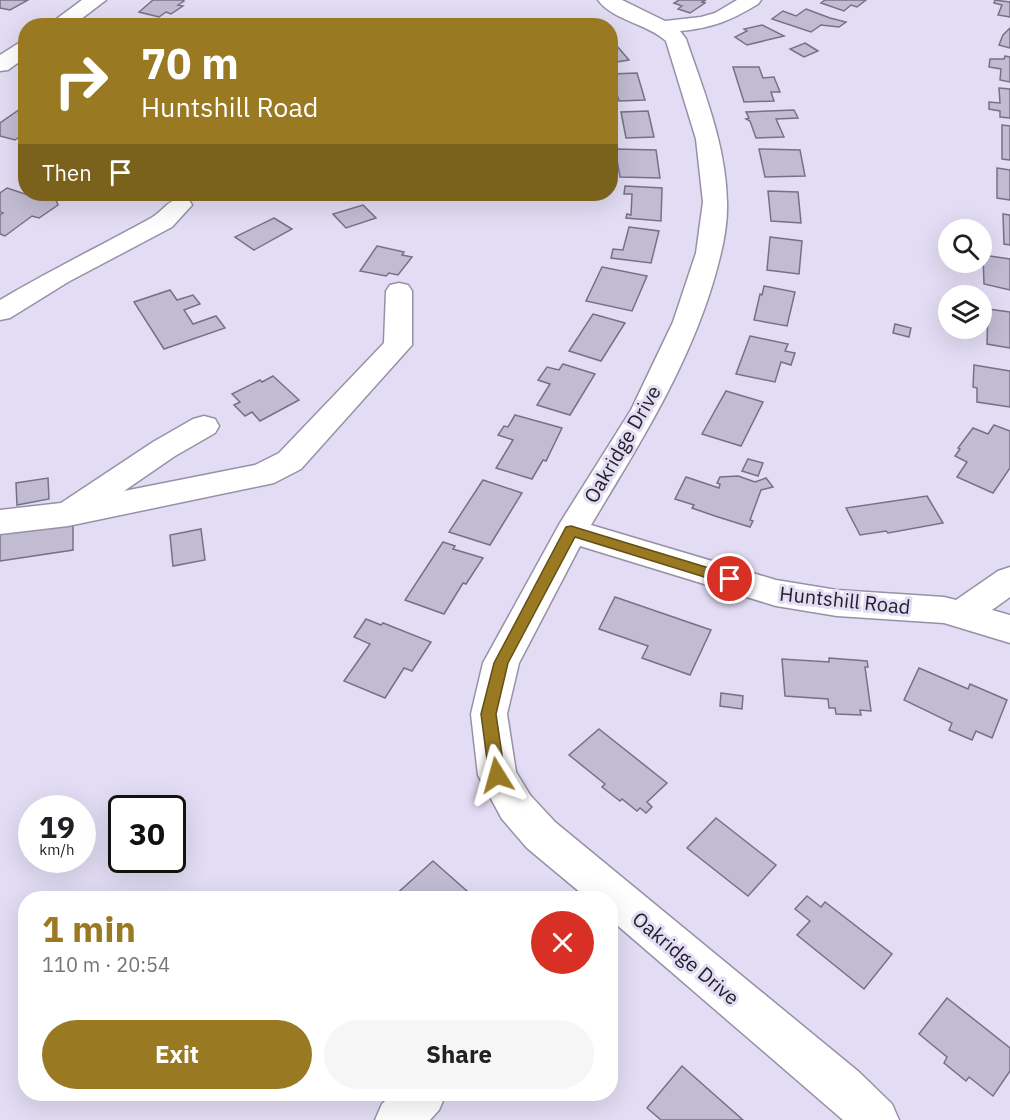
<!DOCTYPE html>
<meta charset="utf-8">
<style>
:root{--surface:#fff;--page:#f6f6f6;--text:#202124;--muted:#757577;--accent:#997a23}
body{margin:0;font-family:"IBM Plex Sans",sans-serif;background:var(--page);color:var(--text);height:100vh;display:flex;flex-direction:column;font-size:22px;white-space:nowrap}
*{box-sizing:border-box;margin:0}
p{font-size:20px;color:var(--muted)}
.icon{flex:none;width:33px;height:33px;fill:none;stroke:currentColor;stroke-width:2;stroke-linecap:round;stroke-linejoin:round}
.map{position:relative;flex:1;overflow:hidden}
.drawer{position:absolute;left:18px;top:891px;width:600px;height:210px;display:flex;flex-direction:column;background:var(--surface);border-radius:24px;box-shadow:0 6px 24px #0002}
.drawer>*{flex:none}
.guide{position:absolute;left:18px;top:18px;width:600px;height:183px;border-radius:24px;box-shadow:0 6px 24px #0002;background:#997a23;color:#fff;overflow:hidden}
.tools{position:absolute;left:938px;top:219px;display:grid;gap:12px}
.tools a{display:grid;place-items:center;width:54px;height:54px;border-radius:50%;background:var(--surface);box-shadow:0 6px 24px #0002;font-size:30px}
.speed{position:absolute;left:18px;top:795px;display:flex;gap:12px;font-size:30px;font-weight:700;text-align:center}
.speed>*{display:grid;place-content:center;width:78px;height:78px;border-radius:50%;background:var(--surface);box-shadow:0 6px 24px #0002;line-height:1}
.speed small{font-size:15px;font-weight:400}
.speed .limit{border:3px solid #111;border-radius:9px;background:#fff;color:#111}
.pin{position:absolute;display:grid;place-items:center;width:51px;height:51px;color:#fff;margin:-26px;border:3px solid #fff;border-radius:50%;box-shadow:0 2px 6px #0007}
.me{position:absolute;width:66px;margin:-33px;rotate:352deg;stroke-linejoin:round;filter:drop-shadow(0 0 4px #0008)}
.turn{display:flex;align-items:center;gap:21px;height:126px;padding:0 24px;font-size:27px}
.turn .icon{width:78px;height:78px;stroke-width:2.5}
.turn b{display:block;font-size:42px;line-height:51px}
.then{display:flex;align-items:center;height:57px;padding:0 24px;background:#0003;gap:12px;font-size:22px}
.round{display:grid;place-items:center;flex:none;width:63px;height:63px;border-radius:32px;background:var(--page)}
.overview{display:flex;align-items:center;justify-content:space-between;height:102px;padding:0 24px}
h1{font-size:36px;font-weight:700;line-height:45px;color:var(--accent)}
.action{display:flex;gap:12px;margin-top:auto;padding:12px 24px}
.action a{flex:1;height:69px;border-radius:36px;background:var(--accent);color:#fff;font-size:24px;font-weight:700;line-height:69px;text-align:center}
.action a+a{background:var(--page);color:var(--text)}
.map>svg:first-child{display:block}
.building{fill:#c2bcd3;stroke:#777186;stroke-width:1.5}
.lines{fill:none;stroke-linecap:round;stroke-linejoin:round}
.minor-casing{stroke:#9791a7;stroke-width:3}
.minor{fill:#fff;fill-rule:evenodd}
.route{fill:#997a23;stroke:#634f17;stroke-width:1.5}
.labels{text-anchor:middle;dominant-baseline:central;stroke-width:6;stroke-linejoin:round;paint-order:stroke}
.street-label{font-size:20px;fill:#24212a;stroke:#e2dcf4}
</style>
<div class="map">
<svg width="1010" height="1120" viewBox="0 0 1010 1120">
<rect width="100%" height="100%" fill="#e2dcf4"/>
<g class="building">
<path d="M0,0H28L10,10L0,8Z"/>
<path d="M153,0H182L184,1L178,5L183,6L171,14L166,12L159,17L139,12Z"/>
<path d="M679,0H706L702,2L705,3L690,13L678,9L682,6L674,3Z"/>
<path d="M825,0H866L857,7L851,5L844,11L821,3Z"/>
<path d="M995,0L1010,2V17L998,15L1002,5L994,3Z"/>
<path d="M806,9L830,18L846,22L839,27L821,25L811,32L772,19L783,11L796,16Z"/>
<path d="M762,25L784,36L747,45L735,37L747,31L744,29Z"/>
<path d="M1010,28V48L999,45L1003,35Z"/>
<path d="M610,38L629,60L610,63Z"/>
<path d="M805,43L818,51L804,57L790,49Z"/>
<path d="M1005,56L1010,57V82L1000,80L1001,69L989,67L990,59H1004Z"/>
<path d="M733,67H759L763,78L774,77L780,92H771L774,101L744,102Z"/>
<path d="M637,73L645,100L619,101L611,74Z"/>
<path d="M999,88L1010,89V118L1000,117V111L989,109V102L1000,103Z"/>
<path d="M26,105V132L15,140L0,136V123Z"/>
<path d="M794,110L798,118L776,119L784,137L756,138L750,121L746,119L749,118L746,112Z"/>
<path d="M648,111L654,137L626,138L621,112Z"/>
<path d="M1002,125L1010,126V160L1002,159Z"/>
<path d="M615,149L656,150L660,178L620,177Z"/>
<path d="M759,149L800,150L805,176L765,177Z"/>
<path d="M997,168L1010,170V200L997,198Z"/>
<path d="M625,186L662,188L661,221L626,218L627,214L631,215L632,194H624Z"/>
<path d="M7,188L31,196L34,194H45L55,197L58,205L39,218L32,216L5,236L0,234V215L3,213L0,212V193Z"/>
<path d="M768,191L798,192L801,223L771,221Z"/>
<path d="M363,205L376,218L346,228L333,214Z"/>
<path d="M1003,214L1010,215V245L1004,244Z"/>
<path d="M274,218L292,229L254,250L235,237Z"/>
<path d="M629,227L659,231L651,263L611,258L613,249L623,250Z"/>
<path d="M770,237L802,241L799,274L767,270Z"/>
<path d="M377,246L404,252L402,255L412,257L398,275L389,273L386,276L360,271Z"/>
<path d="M983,255L1010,259V290L984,284Z"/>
<path d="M602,267L647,276L632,311L586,301Z"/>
<path d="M764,286L795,292L787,326L754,320L760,294L762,295Z"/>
<path d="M170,290L177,300L193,295L200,304L184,310L193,324L216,316L225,328L164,349L134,302Z"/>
<path d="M988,309L1010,312V348L987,344Z"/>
<path d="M593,314L625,323L601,361L569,351Z"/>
<path d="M895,324L911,328L909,337L893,333Z"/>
<path d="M750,336L788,344L785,351L795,353L791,365L781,362L775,382L736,374Z"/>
<path d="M563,364L595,374L570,415L537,405L550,384L538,380L547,367L559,370Z"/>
<path d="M974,365L1010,371V407L977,402V388L973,387Z"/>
<path d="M273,376L299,400L260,421L252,412L245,416L234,405L240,402L232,394L260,380L262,382Z"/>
<path d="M726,391L763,402L741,446L702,434Z"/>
<path d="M515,415L562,428L546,461L543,460L532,479L496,468L513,440L498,435L504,426L508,427Z"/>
<path d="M994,425L1010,431V468L993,493L957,477L967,462L955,456L960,449L958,448L973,428L988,434Z"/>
<path d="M748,459L763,463L758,476L742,471Z"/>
<path d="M738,476L755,482L766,478L773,487L761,490L750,520L753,521L750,527L715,516L692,508L694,505L675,499L686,477L719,488L720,484L717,483L720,477Z"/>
<path d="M48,478L49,499L17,505L16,483Z"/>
<path d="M483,480L522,493L490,545L449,532Z"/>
<path d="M927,496L943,523L888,533L886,531L860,535L846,508Z"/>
<path d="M73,518V550L0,561V530Z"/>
<path d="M201,529L205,560L173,566L170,535Z"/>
<path d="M443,542L455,546L453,549L483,558L466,584L463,583L444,614L405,600Z"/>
<path d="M615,597L711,630L690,675L642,658L648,646L599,629Z"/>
<path d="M366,619L381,625L383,623L431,642L412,671L404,668L385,698L344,681L370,644L354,637Z"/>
<path d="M829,658L867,661L868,667H865L871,711L860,710L861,715L836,714L835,708H829L828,699L785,696L782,659L829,662Z"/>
<path d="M919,668L968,689L970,684L1007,700L992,738L976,731L972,740L949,730L952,723L904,700Z"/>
<path d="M721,693L743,696L742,709L720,706Z"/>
<path d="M599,729L667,783L647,802L652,807L646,813L640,808L637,811L622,799L620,801L602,787L605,784L569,755Z"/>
<path d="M716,818L776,865L748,896L687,848Z"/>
<path d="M433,861L467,891L459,898H392Z"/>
<path d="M807,896L821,907L825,902L892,954L864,989L797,935L810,921L795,909Z"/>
<path d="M947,998L1010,1048V1071L993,1096L969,1077L966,1081L944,1063L947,1057L919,1034Z"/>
<path d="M682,1066L743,1120H661L647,1108Z"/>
</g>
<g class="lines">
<defs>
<g id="minor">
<path d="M82,0H106L72,26H47Z"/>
<path d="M598,0H622L665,21L701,17L715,13L737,0H761L758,4C730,21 712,28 680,31L686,39C704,92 726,145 727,202C728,230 720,259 712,286C685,373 637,448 591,525L776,580L837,590L944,597L956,600L998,571L1010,567V597L992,610L1010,615V643L944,623L837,616L776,606L580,546L519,663L507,714L516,772L530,795L555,822L859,1072L892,1104L899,1120H843L610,919V898H587L527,848L502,819L478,775L471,714L483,663L560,523L631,410L673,322L696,253L703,202L696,139L666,41C648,24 612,20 598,0Z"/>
<path d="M26,41V57L8,70L0,71V55L19,43Z"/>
<path d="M180,198L189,200L192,205L172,227L68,282L10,318L0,320V300C49,271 100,246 151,218C162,212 167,201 180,198Z"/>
<path d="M399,283L408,285L412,291V345L301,469L274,483L68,526L0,534V510L61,503L153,442L193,419L204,416L215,419L219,426L215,433L175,456L124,491L255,465L279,453L384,343L386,291L390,285Z"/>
<path d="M392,1094H446L439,1110L430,1120H375L382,1104Z"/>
</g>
</defs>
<use href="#minor" class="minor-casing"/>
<use href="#minor" class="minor"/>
</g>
<path class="route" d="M571,526L735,576L737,579L730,585L575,537L508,663L496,714L505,775L503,780L497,782L491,780L489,775L481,714L494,663L566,527Z"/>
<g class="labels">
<g class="street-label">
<text transform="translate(622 444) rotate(-60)">Oakridge Drive</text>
<text transform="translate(845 600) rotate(6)">Huntshill Road</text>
<text transform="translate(686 958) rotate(40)">Oakridge Drive</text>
</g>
</g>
</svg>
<div class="tools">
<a><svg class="icon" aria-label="search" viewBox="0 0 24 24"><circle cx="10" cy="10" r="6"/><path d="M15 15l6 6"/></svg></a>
<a><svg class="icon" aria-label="layers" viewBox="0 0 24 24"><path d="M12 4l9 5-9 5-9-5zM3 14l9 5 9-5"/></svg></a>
</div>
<div class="speed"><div>19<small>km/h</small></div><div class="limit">30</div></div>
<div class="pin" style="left:730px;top:579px;background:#d93025"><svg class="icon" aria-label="arrive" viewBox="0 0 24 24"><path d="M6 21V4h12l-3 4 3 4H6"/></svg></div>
<svg class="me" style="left:497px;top:775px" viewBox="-20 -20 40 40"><path d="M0-17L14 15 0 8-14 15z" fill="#997a23" stroke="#fff" stroke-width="4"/></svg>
<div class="guide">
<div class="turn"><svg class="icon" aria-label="right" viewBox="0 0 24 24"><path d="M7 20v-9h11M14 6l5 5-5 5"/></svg><div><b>70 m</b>Huntshill Road</div></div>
<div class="then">Then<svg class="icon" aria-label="arrive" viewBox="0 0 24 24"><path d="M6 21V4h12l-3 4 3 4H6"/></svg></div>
</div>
<section class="drawer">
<div class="overview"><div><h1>1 min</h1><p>110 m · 20:54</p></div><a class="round" style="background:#d93025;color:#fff"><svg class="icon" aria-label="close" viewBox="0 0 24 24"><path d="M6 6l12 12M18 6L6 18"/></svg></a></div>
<div class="action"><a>Exit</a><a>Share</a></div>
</section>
</div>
